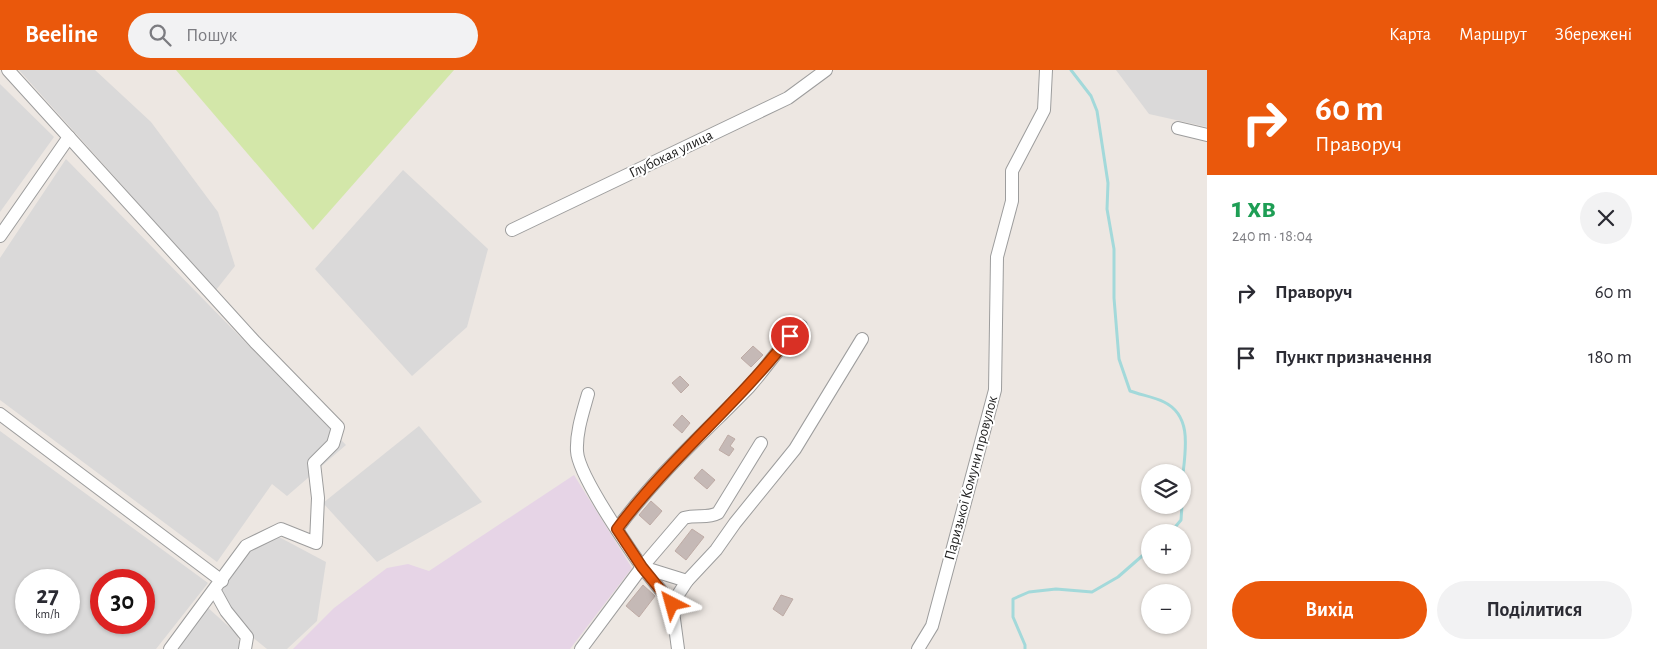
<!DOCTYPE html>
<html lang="uk">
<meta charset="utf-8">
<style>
:root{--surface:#fff;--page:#f2f2f3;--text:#2b2b33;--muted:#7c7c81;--accent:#ea580c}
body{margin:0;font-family:"Alegreya Sans",sans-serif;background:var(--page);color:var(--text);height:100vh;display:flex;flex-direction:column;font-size:19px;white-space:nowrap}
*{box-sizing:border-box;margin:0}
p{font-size:16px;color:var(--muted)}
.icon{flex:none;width:28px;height:28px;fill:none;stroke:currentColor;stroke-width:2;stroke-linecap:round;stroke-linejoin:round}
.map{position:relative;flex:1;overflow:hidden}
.panel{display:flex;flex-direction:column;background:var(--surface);width:450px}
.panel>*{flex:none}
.banner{background:#ea580c;color:#fff;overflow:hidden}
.buttons{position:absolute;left:1141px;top:394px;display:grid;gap:10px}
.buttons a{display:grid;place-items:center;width:50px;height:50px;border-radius:50%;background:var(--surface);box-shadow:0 1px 4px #0004;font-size:25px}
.speed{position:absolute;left:15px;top:499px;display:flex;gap:10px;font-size:25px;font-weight:700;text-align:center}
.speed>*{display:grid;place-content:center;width:65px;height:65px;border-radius:50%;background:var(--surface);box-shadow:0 1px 4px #0004;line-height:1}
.speed small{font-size:12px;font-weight:400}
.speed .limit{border:8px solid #d22;background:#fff;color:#111}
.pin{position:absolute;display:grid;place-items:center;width:42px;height:42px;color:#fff;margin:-21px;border:2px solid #fff;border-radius:50%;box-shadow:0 1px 5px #0007}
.me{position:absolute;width:55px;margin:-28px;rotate:321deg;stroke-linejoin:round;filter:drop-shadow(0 0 4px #0008)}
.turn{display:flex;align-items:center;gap:18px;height:105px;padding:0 25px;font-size:22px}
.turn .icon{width:65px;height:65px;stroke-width:2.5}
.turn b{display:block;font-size:35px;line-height:42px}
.round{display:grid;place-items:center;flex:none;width:52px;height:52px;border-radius:26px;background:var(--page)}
.overview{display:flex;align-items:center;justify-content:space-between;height:85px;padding:0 25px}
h1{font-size:30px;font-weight:700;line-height:38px;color:#1e9e55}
.cta{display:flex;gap:10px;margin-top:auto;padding:10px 25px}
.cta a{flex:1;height:58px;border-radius:30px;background:var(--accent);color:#fff;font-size:20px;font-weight:700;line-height:58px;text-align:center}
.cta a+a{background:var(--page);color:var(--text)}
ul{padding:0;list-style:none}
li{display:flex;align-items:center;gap:15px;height:65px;padding:0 25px}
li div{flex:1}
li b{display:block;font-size:19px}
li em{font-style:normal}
header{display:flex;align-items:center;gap:30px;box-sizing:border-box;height:70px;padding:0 25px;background:var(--accent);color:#fff}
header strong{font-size:24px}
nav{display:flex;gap:28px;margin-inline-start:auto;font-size:18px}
.search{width:350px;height:45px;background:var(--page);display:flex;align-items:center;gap:12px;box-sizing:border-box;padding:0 18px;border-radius:28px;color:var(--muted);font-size:19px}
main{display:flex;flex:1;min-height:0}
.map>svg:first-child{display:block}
.residential{fill:#dad9d9;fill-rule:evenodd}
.industrial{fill:#e6d4e6}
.grass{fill:#d3e7a9}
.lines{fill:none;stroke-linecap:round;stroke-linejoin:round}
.stream{stroke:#a3d9da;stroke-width:3}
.building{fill:#c5b9b6;stroke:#beaba5}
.minor-casing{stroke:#9d9d9d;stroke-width:14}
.minor{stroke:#fff;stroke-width:12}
.route-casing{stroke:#983908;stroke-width:12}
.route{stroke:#ea580c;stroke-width:9}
.labels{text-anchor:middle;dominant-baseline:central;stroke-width:4;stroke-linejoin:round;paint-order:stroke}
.street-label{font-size:15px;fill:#1c1c1c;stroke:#fff}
</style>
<header>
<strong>Beeline</strong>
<div class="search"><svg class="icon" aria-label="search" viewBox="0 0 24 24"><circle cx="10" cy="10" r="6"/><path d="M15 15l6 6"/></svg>Пошук</div>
<nav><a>Карта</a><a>Маршрут</a><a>Збережені</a></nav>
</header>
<main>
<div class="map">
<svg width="1207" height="579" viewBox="0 0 1207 579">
<rect width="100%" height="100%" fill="#ede7e2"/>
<g class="residential">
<path d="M19,0H95L151,52L218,142L235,196L216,220Z"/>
<path d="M1116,0H1207V57L1149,44Z"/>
<path d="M0,14L54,67L0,142Z"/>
<path d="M66,89L346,375L287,426L272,414L217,492L0,330V188Z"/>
<path d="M403,100L488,179L467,257L412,306L315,199Z"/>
<path d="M419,356L482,432L377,492L323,433Z"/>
<path d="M0,361L208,513L156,579H0ZM26,510H69V552H26ZM101,510H144V552H101Z"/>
<path d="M279,467L326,492L317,551L287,579H267L251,566L234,544L222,521L249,479Z"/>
<path d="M207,537L237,564L241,579H176Z"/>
</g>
<path class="industrial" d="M574,405L632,498L570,579H293L334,538L387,498L408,494L429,501Z"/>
<path class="grass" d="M176,0H454L313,160Z"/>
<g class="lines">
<g class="stream">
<path d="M1071,0L1091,26L1097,41L1108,113L1107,139L1114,179V228L1119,289L1130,321C1141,325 1154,327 1164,332C1195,347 1184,386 1182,414"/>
<path d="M1171,462L1181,450L1182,435"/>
<path d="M1025,579V575L1013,547V529L1029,522L1056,519L1092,522L1118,507L1150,479"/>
</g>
</g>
<g class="building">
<path d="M753,276L763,285L751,297L741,288Z"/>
<path d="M680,306L689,315L681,323L672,313Z"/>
<path d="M682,345L690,353L682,363L673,355Z"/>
<path d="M728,365L735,369L730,376L734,379L729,386L719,380Z"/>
<path d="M702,399L715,410L707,419L694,408Z"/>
<path d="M651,431L662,441L650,455L639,445Z"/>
<path d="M692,459L704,467L686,490L675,481Z"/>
<path d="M643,515L655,526L639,547L626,536Z"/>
<path d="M781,525L793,529L783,546L773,539Z"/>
</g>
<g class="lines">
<defs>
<g id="minor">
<path d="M8,0L255,272L338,357L333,374L314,393L318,428L316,473L281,459L246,476L170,579"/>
<path d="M1178,58L1207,65"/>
<path d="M512,160L788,28L826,0"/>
<path d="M0,166L69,67"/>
<path d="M588,324C583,342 576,362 577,381C578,405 627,475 642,497"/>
<path d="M0,344L222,511"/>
<path d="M617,459C655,407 704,363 749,317C767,297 781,274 801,256"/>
<path d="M215,521L226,541L247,567L245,579"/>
<path d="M672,534L687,511L716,480L735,453L795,379L862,269"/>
<path d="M581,579L642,497L684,448C697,444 707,449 718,443L761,373"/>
<path d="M678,579L672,534L642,497L687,511"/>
<path d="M918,579L932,556L995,320L997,187L1012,131V101L1044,40L1046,0"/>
</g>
</defs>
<use href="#minor" class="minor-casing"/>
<use href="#minor" class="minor"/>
</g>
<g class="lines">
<defs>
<path id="route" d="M672,534L642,497L617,459C668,390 737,335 790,266"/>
</defs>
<use href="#route" class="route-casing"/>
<use href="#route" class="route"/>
</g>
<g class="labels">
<g class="street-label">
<text transform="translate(671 84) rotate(-26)">Глубокая улица</text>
<text transform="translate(971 408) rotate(-75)">Паризької Комуни провулок</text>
</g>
</g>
</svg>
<div class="buttons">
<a><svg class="icon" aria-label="layers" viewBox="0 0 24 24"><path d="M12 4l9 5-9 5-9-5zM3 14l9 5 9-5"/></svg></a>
<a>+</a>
<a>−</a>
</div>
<div class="speed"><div>27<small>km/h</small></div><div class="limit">30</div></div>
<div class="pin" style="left:790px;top:266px;background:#d93025"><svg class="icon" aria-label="arrive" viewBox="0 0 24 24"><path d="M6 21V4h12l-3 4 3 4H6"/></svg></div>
<svg class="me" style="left:672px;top:534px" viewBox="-20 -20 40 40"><path d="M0-17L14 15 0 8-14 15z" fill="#ea580c" stroke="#fff" stroke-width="4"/></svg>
</div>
<section class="panel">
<div class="banner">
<div class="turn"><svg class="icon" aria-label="right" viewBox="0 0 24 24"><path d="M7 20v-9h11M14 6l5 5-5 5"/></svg><div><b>60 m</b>Праворуч</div></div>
</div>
<div class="overview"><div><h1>1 хв</h1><p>240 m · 18:04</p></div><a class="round"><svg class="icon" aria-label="close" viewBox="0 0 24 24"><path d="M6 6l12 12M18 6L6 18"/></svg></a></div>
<ul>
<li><svg class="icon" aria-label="right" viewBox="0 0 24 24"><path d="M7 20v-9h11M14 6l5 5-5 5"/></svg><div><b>Праворуч</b></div><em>60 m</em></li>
<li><svg class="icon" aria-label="arrive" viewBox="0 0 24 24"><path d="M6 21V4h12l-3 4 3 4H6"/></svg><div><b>Пункт призначення</b></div><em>180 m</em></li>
</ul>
<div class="cta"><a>Вихід</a><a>Поділитися</a></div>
</section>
</main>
